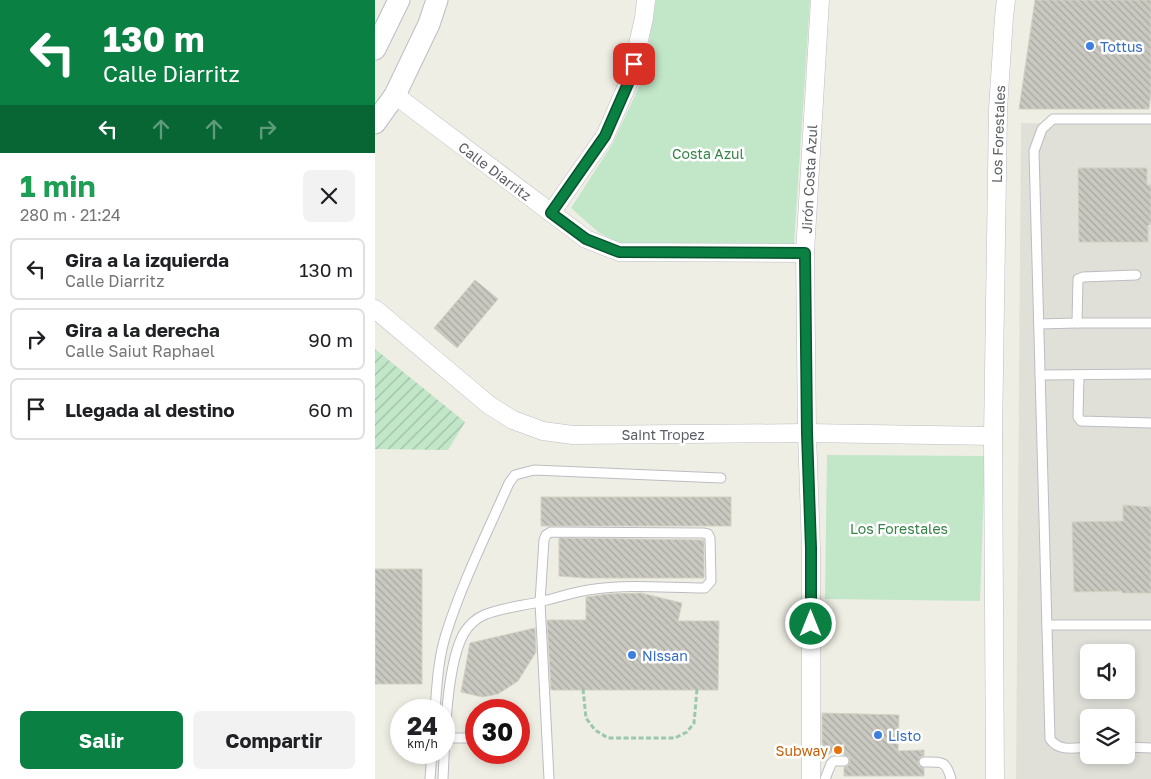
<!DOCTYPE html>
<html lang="es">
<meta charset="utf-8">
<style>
:root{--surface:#fff;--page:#f2f2f2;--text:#202124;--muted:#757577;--line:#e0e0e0;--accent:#0b8043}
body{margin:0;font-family:"Golos Text",sans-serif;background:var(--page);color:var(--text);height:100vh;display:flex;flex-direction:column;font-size:19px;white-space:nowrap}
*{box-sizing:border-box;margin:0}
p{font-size:16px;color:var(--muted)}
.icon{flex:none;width:28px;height:28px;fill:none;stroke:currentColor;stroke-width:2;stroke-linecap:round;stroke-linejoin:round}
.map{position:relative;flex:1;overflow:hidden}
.sheet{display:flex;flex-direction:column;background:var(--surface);width:375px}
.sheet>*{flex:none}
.banner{background:#0b8043;color:#fff;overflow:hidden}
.buttons{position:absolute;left:705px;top:644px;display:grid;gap:10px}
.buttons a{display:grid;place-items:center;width:55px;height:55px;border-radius:8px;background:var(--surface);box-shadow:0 2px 8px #0003;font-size:25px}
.speed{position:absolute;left:15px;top:699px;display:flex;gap:10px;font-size:25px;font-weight:700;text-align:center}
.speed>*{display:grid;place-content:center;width:65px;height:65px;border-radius:50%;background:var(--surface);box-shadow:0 2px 8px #0003;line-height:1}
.speed small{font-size:12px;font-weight:400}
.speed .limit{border:8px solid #d22;background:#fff;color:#111}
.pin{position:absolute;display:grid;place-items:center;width:42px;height:42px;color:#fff;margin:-21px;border-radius:10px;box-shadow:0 2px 8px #0006}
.me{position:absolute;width:55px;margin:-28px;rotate:0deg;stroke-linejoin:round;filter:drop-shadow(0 0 4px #0008)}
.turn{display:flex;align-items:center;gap:18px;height:105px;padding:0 20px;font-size:22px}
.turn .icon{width:65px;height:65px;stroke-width:2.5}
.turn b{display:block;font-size:35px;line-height:42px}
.lanes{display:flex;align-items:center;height:48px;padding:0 20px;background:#0003;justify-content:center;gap:25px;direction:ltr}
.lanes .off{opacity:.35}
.round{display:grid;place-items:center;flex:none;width:52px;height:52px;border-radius:8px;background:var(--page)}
.headline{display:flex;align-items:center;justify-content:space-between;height:85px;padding:0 20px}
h1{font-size:30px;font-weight:700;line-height:38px;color:#1e9e55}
.button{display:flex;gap:10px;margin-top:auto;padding:10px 20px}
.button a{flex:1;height:58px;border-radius:8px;background:var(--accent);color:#fff;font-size:20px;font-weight:700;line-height:58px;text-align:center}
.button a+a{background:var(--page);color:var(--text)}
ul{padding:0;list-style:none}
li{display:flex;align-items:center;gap:15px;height:62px;margin:0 10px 8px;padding:0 10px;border:2px solid var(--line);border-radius:8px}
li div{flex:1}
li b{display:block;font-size:19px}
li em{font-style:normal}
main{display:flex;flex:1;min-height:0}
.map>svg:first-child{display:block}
.industrial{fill:#e0e0d9;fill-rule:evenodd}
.green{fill:#c1e6c8}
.garden{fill:url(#garden-furrows)}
.building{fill:url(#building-back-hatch);stroke:#d3d1c3}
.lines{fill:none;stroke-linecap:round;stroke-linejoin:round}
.service-casing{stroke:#bcbdc3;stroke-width:11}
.minor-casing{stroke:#bcbdc3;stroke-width:19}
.tertiary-casing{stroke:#bcbdc3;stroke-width:23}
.path{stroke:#9ac7b0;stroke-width:3;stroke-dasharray:5 2.5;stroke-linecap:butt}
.service{stroke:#fff;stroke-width:9}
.minor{stroke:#fff;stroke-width:18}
.tertiary{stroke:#fff;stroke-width:21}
.route-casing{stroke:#07532c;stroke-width:12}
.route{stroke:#0b8043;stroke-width:9}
.shop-dot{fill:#3f7fe0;stroke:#fff;stroke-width:2}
.food-dot{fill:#e8710a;stroke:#fff;stroke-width:2}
.labels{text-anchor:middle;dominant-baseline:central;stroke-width:5;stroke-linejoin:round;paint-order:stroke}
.shop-label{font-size:14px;fill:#366cbe;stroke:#fff;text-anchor:start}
.street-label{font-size:14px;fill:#5c5e65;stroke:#fff}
.park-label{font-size:14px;fill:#358347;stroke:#fff}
.food-label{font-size:14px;fill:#c56008;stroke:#fff;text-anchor:end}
</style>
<main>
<section class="sheet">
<div class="banner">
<div class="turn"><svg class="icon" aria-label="left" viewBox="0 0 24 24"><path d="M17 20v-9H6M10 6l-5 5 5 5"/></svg><div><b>130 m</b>Calle Diarritz</div></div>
<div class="lanes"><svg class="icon" aria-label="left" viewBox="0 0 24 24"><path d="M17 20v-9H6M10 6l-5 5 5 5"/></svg><svg class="icon off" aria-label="ahead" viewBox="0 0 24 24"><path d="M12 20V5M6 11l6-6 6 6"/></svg><svg class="icon off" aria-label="ahead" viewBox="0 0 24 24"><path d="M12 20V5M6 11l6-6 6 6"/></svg><svg class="icon off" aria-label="right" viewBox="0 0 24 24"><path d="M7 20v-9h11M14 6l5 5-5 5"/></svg></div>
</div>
<div class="headline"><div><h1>1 min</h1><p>280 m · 21:24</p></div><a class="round"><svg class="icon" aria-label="close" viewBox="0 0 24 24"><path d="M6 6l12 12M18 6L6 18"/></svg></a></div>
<ul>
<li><svg class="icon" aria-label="left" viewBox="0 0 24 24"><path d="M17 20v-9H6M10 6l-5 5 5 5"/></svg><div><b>Gira a la izquierda</b><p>Calle Diarritz</p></div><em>130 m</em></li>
<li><svg class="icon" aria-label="right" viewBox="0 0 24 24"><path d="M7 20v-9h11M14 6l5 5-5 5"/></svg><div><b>Gira a la derecha</b><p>Calle Saiut Raphael</p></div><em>90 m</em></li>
<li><svg class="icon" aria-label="arrive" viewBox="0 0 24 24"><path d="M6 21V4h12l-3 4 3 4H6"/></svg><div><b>Llegada al destino</b></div><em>60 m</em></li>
</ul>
<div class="button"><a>Salir</a><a>Compartir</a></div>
</section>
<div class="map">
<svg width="776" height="779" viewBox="0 0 776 779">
<defs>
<pattern id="garden-furrows" width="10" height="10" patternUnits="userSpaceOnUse" patternTransform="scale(1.25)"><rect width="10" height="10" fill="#c1e6c8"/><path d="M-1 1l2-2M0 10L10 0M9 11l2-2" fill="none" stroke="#a0bea6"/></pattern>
<pattern id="building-back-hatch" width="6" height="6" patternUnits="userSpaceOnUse" patternTransform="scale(1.25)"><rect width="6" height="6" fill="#cac9c1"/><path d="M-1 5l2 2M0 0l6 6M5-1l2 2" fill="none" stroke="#a7a6a0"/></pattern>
</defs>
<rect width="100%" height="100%" fill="#efeee4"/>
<path class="industrial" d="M646,123L776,124V779H641ZM714,652H751V690H714ZM714,718H751V755H714Z"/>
<g class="green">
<path d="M281,0H435L419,244L250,246L223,232L196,208L238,143L268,78Z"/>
<path d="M452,455L610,456L605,601L450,599Z"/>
</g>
<path class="garden" d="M0,349L90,422L73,450L0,449Z"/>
<g class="building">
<path d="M660,0H776V92L774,109H644Z"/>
<path d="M703,168H772V185H776V225H773V242H704Z"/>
<path d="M100,280L123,299L82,348L59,328Z"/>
<rect x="166" y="497" width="190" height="29"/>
<path d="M748,505L776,507V593H747V591L699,592L697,522L748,521Z"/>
<path d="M184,538L329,540V578H210L184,576Z"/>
<rect x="0" y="569" width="47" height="115"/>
<path d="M266,593L307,603L303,621H344L343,690H176L172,620H211V597L234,594Z"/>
<path d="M160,628L161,652L143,681L123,694L107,697L86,692L95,643Z"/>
<path d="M447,713L524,715L523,751L549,750V756L545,757L543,762L544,766L549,768V776H469V767L473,766L475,761L474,757L469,755V743L447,759Z"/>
</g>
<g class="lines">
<defs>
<g id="service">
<path d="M761,275L708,277L703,279L702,323H776"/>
<path d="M664,324L702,323"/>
<path d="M665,375L776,374"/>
<path d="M704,375L703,417L706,421L776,423"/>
<path d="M672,625H776"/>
<path d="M60,710C62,685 63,659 71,634C87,583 112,533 134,483L140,475L159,470L346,478"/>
<path d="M69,738H101"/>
<path d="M144,738H146"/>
<path d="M714,747C700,748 684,752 675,739L659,151L667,129L678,119H776"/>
<path d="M751,747L776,748"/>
<path d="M549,762C567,762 571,760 576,779"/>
<path d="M55,779L57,752"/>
<path d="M68,779C70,741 71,665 89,633C94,625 100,619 109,615C125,608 146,606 164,602C182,598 201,591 220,589C256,584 294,588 330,588L336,581L335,538L333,534L328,533L176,532L171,535L169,540L165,602L174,779"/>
<path d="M450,779L456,764L459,761H469"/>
</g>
<g id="minor">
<path d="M20,95L211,239L244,252L430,253"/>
<path d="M176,213L230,136L255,79L269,18L271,0"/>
<path d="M0,309L114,405L138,420L168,431L198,435L432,433L618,436"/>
<path d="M436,779V548L432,433L430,253L445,0"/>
<path d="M620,779L618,436L623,109L629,17L631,0"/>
</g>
<g id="tertiary">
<path d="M0,49L24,0"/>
<path d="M0,123L20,95L54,24L62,0"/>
</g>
</defs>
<use href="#service" class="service-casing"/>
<use href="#minor" class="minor-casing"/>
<use href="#tertiary" class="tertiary-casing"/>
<path class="path" d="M208,689L211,718L220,730L233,738H300L312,732L319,723L322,689"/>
<use href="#service" class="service"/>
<use href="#minor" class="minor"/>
<use href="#tertiary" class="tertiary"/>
</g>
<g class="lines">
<defs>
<path id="route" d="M259,64L255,79L230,136L176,213L211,239L244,252L430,253L432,433L436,548V624"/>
</defs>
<use href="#route" class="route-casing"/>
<use href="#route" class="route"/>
</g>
<g class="shop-dot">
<circle cx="715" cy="46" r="5"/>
<circle cx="257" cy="655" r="5"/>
<circle cx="503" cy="735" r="5"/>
</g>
<circle class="food-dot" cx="463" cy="750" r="5"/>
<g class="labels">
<g class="shop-label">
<text x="725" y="46">Tottus</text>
<text x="267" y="655">Nissan</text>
<text x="513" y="735">Listo</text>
</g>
<g class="street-label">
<text transform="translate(623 134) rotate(-88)">Los Forestales</text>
<text transform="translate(120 171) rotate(37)">Calle Diarritz</text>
<text transform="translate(434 179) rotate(-87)">Jirón Costa Azul</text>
<text x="288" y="434">Saint Tropez</text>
</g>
<g class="park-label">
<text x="333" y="153">Costa Azul</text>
<text x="524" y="528">Los Forestales</text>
</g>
<g class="food-label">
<text x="453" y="750">Subway</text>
</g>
</g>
</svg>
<div class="buttons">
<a><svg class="icon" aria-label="sound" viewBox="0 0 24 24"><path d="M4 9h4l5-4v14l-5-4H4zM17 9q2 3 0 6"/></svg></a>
<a><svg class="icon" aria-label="layers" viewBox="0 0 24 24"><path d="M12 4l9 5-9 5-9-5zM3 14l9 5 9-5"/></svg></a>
</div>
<div class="speed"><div>24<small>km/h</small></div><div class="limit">30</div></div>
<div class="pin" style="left:259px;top:64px;background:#d93025"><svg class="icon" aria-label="arrive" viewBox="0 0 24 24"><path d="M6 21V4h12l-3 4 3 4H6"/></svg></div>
<svg class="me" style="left:436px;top:624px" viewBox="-20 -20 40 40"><circle r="17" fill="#0b8043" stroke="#fff" stroke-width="3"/><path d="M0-11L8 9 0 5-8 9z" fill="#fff"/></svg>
</div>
</main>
